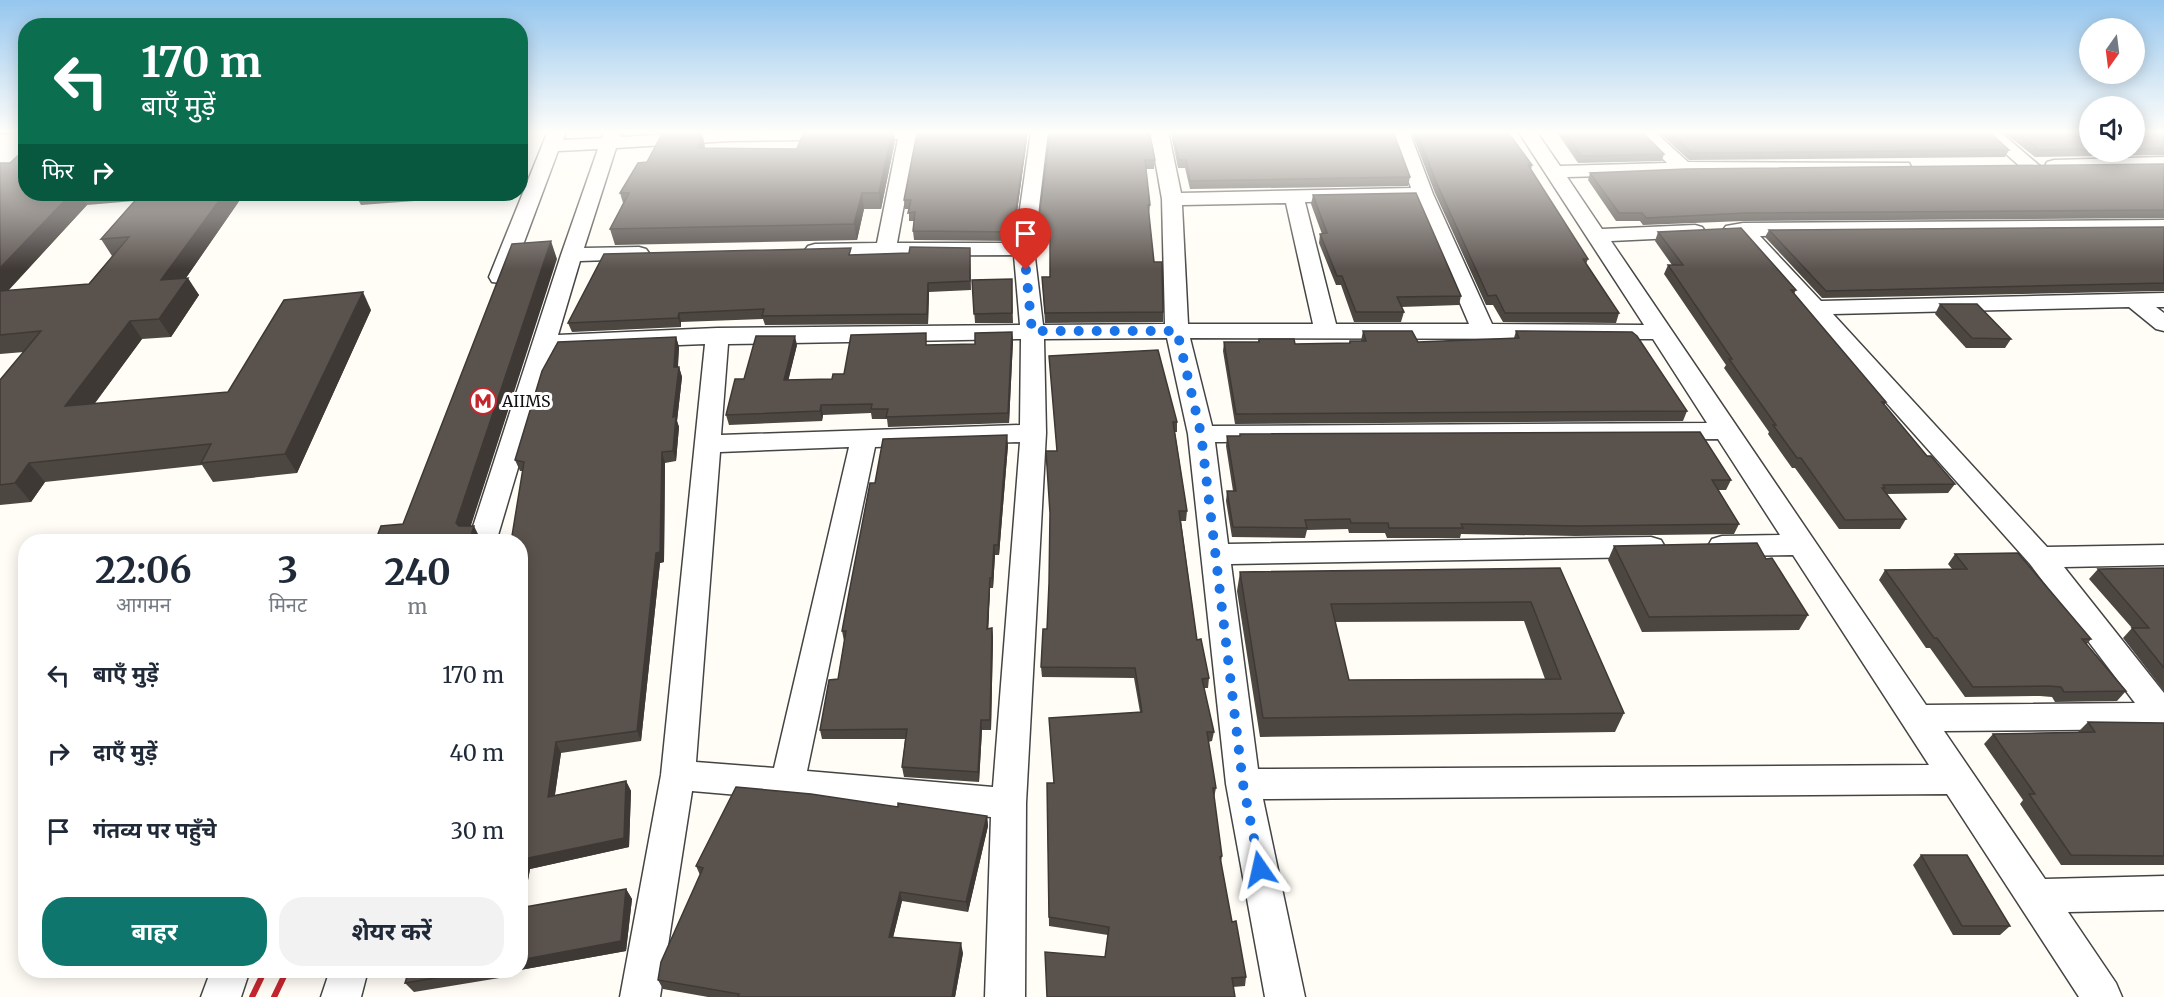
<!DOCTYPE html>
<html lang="hi">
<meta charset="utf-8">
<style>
:root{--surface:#fff;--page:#f2f2f3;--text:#1f2937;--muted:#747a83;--accent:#0f766e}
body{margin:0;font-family:Merriweather,"Noto Sans Devanagari",serif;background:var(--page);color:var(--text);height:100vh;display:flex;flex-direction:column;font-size:22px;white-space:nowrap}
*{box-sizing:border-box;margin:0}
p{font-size:20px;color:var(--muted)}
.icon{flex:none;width:33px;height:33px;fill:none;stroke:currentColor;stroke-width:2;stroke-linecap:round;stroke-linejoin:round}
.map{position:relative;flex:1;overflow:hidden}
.details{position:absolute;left:18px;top:534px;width:510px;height:444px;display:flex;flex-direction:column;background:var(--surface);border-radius:24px;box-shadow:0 3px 15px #0003}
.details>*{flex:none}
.guide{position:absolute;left:18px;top:18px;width:510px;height:183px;border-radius:24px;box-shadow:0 3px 15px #0003;background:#0b6e4f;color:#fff;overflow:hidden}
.needle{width:39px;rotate:194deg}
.tools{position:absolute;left:2079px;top:18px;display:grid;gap:12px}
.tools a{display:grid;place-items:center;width:66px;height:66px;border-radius:50%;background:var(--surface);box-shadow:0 3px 15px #0003;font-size:30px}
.pin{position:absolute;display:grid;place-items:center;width:51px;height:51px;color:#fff;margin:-62px -26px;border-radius:50% 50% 50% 0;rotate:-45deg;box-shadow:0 0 6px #0007}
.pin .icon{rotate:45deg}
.me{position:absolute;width:66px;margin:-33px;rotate:349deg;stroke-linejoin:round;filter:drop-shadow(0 0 4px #0008)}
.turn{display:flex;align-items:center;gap:21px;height:126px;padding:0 24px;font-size:27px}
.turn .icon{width:78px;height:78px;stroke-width:2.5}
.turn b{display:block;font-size:42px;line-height:51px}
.then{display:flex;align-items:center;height:57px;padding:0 24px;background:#0003;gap:12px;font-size:22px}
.eta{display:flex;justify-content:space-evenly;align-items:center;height:102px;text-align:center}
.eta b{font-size:36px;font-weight:700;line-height:42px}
.cta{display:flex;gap:12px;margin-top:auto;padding:12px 24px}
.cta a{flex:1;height:69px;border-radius:24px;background:var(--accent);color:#fff;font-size:24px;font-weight:700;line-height:69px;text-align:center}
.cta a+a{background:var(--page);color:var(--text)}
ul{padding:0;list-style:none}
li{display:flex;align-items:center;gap:18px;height:78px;padding:0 24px}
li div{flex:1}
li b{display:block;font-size:22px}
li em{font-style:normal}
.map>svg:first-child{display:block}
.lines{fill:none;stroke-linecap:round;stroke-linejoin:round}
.minor-casing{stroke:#444;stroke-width:3}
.minor{fill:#fff;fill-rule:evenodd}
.rail{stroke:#c4262e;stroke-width:6}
.wall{fill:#4d4742;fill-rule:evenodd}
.shaded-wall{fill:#3f3936}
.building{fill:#5a524d;stroke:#3f3936;stroke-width:1.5;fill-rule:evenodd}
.route{stroke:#1a73e8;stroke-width:10;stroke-dasharray:0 18}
.labels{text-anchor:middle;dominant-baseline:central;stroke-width:6;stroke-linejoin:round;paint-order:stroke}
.poi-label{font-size:16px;fill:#111;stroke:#fff;text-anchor:start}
</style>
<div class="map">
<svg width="2164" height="997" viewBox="0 0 2164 997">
<rect width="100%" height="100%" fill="#fffdf5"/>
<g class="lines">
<defs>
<g id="minor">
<path d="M548,131H566L563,140L602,138L604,131H622L620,137L729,131H1027L1025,136L1019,137L916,139L897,243H1015L1031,132L1048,131L1034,249L1043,325L1165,324L1162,199L1150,131H1168L1181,193L1411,188L1391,131H1409L1433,194L1492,324L1644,325L1518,131H1536L1560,166L1667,163L1635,131H1654L1688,162L1909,163L1911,167L1909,171L1902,173L1683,174L1567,177L1602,229L1695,225L1702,227L1705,231L1702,235L1695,237L1611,241L1926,705L2135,703L2030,564L1738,236L1726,234L1723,230L1726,226L1743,223L2164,220V232L1760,236L1821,301L2164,293V307H2156L2164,313V331L2156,329L2129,307L1833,314L2047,547L2164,545V565L2064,567L2164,693V729L1944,731L2045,879L2164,876V910L2068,912L2116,983L2122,997H2079L1947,794L1263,799L1305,997H1265L1226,784L1188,434L1167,338L1044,339L1046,433L1026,803L1025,997H985L991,817L692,791L660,997H620L661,775L705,344L553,350L496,542H468L561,255L598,149L558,151L511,277L508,282L500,283L492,282L489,277ZM898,139L877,243L815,244L808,246L805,250L808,254L815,256L1014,255L1020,325L717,328L558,335L580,261L639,259L646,257L649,253L646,249L639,247L584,248L616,148L729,141ZM1416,200L1469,324H1336L1305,202ZM1286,203L1313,324H1188L1182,205ZM1190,338L1653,339L1707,423L1212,426ZM1021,339L1020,425L721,435L728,344ZM1718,439L1780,535L1722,536L1712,539L1708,546L1712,553L1722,556L1793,555L1929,765L1258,769L1231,564L1651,557L1661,554L1665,547L1661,540L1651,537L1228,544L1215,442ZM1020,442L993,787L807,771L875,447ZM849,447L774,768L696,762L720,452Z"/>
<path d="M1980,131H1999L2040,166L2038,170H2024Z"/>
<path d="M2164,157V169L2054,172L2047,170L2045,166L2047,162L2054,160Z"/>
<path d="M211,970H250L241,997H201Z"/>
<path d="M330,970H368L361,997H321Z"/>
</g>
</defs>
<use href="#minor" class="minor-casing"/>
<use href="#minor" class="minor"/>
<g class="rail">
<path d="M252,997L265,970"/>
<path d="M274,997L287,970"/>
</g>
</g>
<g class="wall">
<path d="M0,131H26V133L0,135Z"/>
<path d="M674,131H709L675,132Z"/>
<path d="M1027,131V139L1013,241L914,240L913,231L914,221H909V209H905L904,200Z"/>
<path d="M1050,131L1155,160L1154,169H1146L1150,205L1149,214L1154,262L1163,312V322L1045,323L1042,277H1050V242H1037V233Z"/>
<path d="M1172,131L1410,177L1408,186L1190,189L1185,168H1178L1172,139Z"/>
<path d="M1411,131H1507L1532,165L1531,170L1588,259L1586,264L1619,313L1616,323L1503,322L1493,305H1486L1435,193Z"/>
<path d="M1556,131H1641L1664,154L1662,161L1578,163Z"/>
<path d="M1657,131H1988L2009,150L2005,157L1689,160Z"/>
<path d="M2002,131H2090V152H2134V131H2164V155L2035,157Z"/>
<path d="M895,141L881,209H864L857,240L615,245L610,229L623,203L620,193L647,162L705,147V148L797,149Z"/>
<path d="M0,163L26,194H244L186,278L199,295L171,337L142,339L94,404L228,392L371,310L297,473L213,482L202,465L45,482L31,502L0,505V380L24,352L0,354ZM134,201L101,239L112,256L89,284L8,291L87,205Z"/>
<path d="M2164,164V218L1743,221L1643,225L1640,221H1616L1588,180L1590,173Z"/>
<path d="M355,194H431L428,200L361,205Z"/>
<path d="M1313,195L1461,296L1459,305L1401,307L1404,312L1401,322H1354L1341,285H1336L1319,243L1320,234H1322L1311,204Z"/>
<path d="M2164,227V291L1822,298L1765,237L1769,230Z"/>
<path d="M1658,232L1796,290L1794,294L1886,402L1884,405L1927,456L1955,484L1948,493L1887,494L1906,519L1900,529H1839L1795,468H1792L1768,434L1769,432L1724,368L1726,365L1664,274L1668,265H1672L1655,241Z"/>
<path d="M970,248L971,290L929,292L928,324L765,325L763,319L681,322V327L572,332L568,323L852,255L909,253Z"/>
<path d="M972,280L1012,288L1013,323H975Z"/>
<path d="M1940,304L2011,339L2005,348H1966L1935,314Z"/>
<path d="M1363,331L1418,342L1514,338L1516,331L1687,411L1683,421L1235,424L1223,351L1224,342H1258L1259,339L1295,344L1349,343L1350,341H1361Z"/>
<path d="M1012,332L1013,341L1009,423L888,427L887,419H872L871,413L823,415L822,421L729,425L726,415L744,379L797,345L788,380L832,379L844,374L927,345L975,344Z"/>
<path d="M676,337L679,347L678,367H679L682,377L677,421L679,427L676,461L665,463L664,562L660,563L641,741L561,753L555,795L626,781L631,791L629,847L530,869L523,908L626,889L632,899L626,951L520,970L523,471H520L515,460Z"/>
<path d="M1049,356L1177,422V432H1175L1187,511L1186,521H1181L1197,640L1209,678L1208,688H1204L1214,732L1212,741L1208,742L1216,788L1214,798L1222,856L1221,862L1232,922L1246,977L1245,986L1233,987L1105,957L1108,935L1049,926L1047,783H1053L1140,712L1134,678L1042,677L1041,667L1047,629L1057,451Z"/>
<path d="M1227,436L1731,480L1726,490H1718L1739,524L1734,534L1575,536L1461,534L1460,538H1387L1385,533H1349L1348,529L1307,530L1305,538L1232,537L1226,501L1227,491H1233L1226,446Z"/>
<path d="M1008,445L999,555H995L993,588H990L988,629L992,628L993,638L991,730H982L979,782L904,777L902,767L905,739H822L820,730L838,679L844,641L842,631L875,483Z"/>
<path d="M1614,546L1766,559L1808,615L1799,630L1642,632L1608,560Z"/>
<path d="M1955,554L2091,639L2087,644L2126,691L2117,701L2055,702L2052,697L2040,696L1965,697L1930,648H1926L1879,580L1885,570L1952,569L1948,564Z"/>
<path d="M1560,568L1624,713L1615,732L1260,737L1237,591L1240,572ZM1524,621L1545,679L1349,680L1335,622Z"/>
<path d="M2164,568V691L2123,638L2132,628L2089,579L2098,569Z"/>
<path d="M2088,722L2164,723V865H2061L2020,804L2023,800L1984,744L1993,734L2078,732Z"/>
<path d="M898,807L987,816L988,826L968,912L902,901L893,937L963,953L955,997H708L663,989L658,980L700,875L696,866Z"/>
<path d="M1921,855L2010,926L2000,935H1953L1913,865Z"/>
<path d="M409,970H520L512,972V976L414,992L405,983Z"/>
</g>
<g class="shaded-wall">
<path d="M702,131L705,147L701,164L698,148Z"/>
<path d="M892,131H894L895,141L881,209L879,193Z"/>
<path d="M1027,131V139L1013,241V232Z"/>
<path d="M862,193L864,209L857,240L854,224Z"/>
<path d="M71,194H80L87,205L0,299V268Z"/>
<path d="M224,194H244L172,298L161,280Z"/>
<path d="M425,194H431L428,200Z"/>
<path d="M551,241L557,259L466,541L456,523Z"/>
<path d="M188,278L199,295L171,337L159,319Z"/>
<path d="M928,283L929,292L928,324L927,314Z"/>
<path d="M363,292L371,310L297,473L285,454Z"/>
<path d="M679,313L681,322V327L678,318Z"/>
<path d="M130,321L142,339L79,425L65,406Z"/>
<path d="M1012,332L1013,341L1009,423L1008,413Z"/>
<path d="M795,336L797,345L786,390L784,380Z"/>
<path d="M676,337L679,347L677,377L674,367Z"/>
<path d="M679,367L682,377L677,421L679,427L676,461L673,451V417Z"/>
<path d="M821,405L823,415L822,421L820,411Z"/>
<path d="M1007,435L1008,445L999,555L998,545Z"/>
<path d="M662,452L665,463L664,562L660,563L641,741L637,731Z"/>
<path d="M29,463L45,482L31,502L15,483Z"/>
<path d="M474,526L482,542H469Z"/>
<path d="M994,545L995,555L993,588L992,578Z"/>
<path d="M990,578V588L988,638L987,629Z"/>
<path d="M992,628L993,638L991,730L990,720Z"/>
<path d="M981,720L982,730L979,782L978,772Z"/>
<path d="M556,742L561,753L553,807L548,797Z"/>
<path d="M626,781L631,791L629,847L530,869L521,919L520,918V878L524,859Z"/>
<path d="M987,816L988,826L968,912L966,902Z"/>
<path d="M626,889L632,899L626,951L520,970V960Z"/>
<path d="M900,892L902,901L891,946L889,937Z"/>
<path d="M961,943L963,953L955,997H952Z"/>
<path d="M507,970H520L512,972V976Z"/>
</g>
<g class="building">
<path d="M702,131L698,148L797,149L804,131H892L879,193H862L854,224L610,229L629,193H620L638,163L647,162L663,132Z"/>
<path d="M1027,131L1013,232L913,231L915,212L908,213L911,200H904L917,133Z"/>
<path d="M1050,131H1149L1155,160H1145L1150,205H1148L1154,262H1162L1163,312L1045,313L1042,277H1050V233H1037Z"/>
<path d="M1172,131H1393L1410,177L1190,181L1186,160H1179Z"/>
<path d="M1416,131H1507L1532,165H1528L1588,259H1583L1619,313H1505L1496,295L1488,296L1437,184Z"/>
<path d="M1563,131H1641L1664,154L1581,156Z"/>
<path d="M1667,131H1988L2009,150L1692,153Z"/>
<path d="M2015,131H2090V149L2039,150Z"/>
<path d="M2134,131H2164V148L2134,149Z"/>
<path d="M26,148V194H71L0,268V163H10Z"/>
<path d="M2164,164V210L1746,213L1646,218L1642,213H1619L1590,173L1686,169Z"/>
<path d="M1416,193L1461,296L1397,297L1404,312H1356L1342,276H1337L1320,234L1327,233L1313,195Z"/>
<path d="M141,194H224L161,280L188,278L159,319L130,321L65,406L228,392L284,300L363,292L285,454L201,463L211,444L29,463L15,483L0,485V380L41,331L0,335V291L89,284L129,237L101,239Z"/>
<path d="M2164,227V283L1826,291L1769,230Z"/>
<path d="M1741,228L1796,290H1791L1886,402H1882L1927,456H1931L1955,484L1883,485L1885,488H1882L1906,519L1845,520L1801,458H1797L1773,425H1776L1729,359H1732L1668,265H1683L1658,232Z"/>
<path d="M551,241L456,523L459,526H474L469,542H375L381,526L403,524L512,244Z"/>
<path d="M910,247L970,248V281L928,283L927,314L762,316L764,309L679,313L678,318L568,323L604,254L851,248L849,255L909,253Z"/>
<path d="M1012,279V313L974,314L972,280Z"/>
<path d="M1940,304H1977L2011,339L1972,338Z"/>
<path d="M1363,331H1412L1418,342L1519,338L1516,331L1632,332L1637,336L1687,411L1236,414L1224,342H1259V339H1294L1295,344L1350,343V341H1366Z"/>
<path d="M1012,332L1008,413L886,417L888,409H871L872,404L821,405L820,411L726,415L735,379H744L756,336H795L784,380L832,379L833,374H844L851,335L926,333V345L975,344V333Z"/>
<path d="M676,337L674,367H679L673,417L676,416L673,451L662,452L660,552L656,553L637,731L556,742L548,797L626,781L624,838L524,859L520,878V542H511L524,462L515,460L542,371L558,342Z"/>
<path d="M1158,350L1177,422H1173L1187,511H1179L1197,640L1201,639L1209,678L1202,679L1214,732H1207L1216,788H1213L1222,856L1220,857L1232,922L1236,921L1246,977L1232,978L1235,997H1047L1045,952L1105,957L1109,927L1049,917L1047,783H1054L1049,718L1142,712L1135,668L1041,667L1043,629H1047L1049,583L1050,513L1046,451H1057L1049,356Z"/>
<path d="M1700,432L1731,480H1712L1739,524L1579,526L1461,524L1463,528H1389L1388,523H1351L1350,519L1305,520L1307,528L1233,527L1227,491H1236L1227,436H1240V434Z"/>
<path d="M1007,435L998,545H994L992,578H990L987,629L992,628L990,720H981L978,772L902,767L907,729L820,730L829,680L838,679L846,631H842L849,593L870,483H875L883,439Z"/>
<path d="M1757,543L1766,559L1772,558L1808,615L1649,617L1614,546Z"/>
<path d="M2018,553L2091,639H2082L2126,691L2064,692L2061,687L2049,686L1973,687L1937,638H1934L1885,570L1967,569L1955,554Z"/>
<path d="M1560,568L1624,713L1263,718L1240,572ZM1531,602L1561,679L1349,680L1331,604Z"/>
<path d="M2164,568V668L2132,628H2149L2098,569Z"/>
<path d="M2088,722L2164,723V856L2071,855L2029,794H2035L1993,734L2095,732Z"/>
<path d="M736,787L811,794L898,807V803L987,816L966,902L900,892L889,937L961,943L952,997H738L739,994L658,980L661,962L703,868L696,866Z"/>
<path d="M1921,855H1967L2010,926H1962Z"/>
<path d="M626,889L621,941L520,960V908Z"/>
<path d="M409,970H483L405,983Z"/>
</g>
<linearGradient id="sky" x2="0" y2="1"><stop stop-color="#95c6ee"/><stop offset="0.49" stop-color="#fffefa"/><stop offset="1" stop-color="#fffefa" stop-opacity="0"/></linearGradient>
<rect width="2164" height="270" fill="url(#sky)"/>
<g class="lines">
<path class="route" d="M1026,270L1032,331H1177L1201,434L1243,784L1260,869"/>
</g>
<defs>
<symbol id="metro-ring" viewBox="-11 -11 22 22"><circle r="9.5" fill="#fff" stroke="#c4262e" stroke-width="1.5"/><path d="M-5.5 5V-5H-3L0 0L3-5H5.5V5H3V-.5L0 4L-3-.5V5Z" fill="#c4262e"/></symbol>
</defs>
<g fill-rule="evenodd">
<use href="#metro-ring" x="468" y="386" width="30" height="30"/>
</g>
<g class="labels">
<g class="poi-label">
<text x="502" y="401">AIIMS</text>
</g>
</g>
</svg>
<div class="tools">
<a><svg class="needle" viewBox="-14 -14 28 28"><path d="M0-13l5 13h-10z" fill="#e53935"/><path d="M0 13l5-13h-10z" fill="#747a83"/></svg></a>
<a><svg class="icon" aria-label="sound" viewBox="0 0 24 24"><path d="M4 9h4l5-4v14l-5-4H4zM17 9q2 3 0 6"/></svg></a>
</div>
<div class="pin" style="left:1026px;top:270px;background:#d93025"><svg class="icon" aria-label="arrive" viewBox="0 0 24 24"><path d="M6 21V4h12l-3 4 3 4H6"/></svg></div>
<svg class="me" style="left:1260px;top:869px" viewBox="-20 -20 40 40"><path d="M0-17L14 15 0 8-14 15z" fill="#1a73e8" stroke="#fff" stroke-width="4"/></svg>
<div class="guide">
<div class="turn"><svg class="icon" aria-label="left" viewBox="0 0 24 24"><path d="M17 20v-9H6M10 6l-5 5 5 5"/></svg><div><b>170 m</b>बाएँ मुड़ें</div></div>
<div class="then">फिर<svg class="icon" aria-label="right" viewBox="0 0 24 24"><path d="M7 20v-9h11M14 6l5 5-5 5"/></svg></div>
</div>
<section class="details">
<div class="eta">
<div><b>22:06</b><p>आगमन</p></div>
<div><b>3</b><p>मिनट</p></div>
<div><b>240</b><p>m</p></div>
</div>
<ul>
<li><svg class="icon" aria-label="left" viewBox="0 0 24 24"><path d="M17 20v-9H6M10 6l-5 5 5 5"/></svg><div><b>बाएँ मुड़ें</b></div><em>170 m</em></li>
<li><svg class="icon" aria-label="right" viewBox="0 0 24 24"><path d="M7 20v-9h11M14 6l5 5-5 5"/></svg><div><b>दाएँ मुड़ें</b></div><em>40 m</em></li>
<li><svg class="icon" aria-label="arrive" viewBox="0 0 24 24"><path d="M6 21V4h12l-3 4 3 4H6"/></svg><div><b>गंतव्य पर पहुँचे</b></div><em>30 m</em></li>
</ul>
<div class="cta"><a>बाहर</a><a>शेयर करें</a></div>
</section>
</div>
